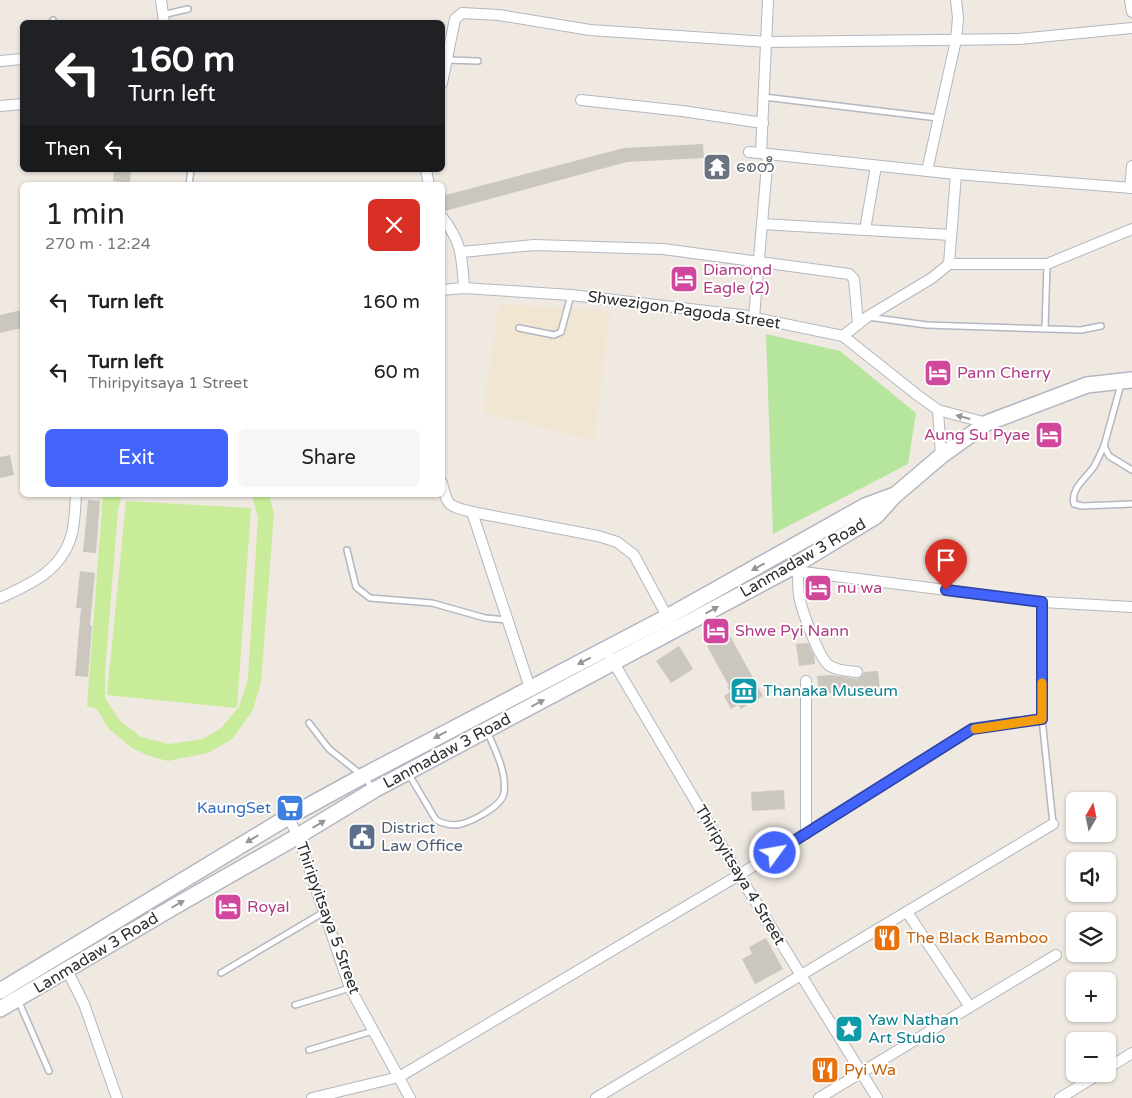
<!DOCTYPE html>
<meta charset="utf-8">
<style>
:root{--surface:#fff;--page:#f6f6f6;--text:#222;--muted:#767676;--accent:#4264fb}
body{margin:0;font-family:"Varela Round","Noto Sans Myanmar",sans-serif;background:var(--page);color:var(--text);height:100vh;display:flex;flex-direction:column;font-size:19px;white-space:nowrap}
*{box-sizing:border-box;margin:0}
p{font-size:16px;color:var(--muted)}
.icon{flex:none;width:28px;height:28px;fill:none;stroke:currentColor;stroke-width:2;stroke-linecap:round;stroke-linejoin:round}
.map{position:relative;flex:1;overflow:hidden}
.panel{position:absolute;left:20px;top:182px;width:425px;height:315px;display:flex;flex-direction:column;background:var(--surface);border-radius:8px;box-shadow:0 1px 4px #0004}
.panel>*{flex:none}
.hud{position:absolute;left:20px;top:20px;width:425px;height:152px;border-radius:8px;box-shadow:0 1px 4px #0004;background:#202124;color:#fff;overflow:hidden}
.needle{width:32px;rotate:9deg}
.buttons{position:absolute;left:1066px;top:792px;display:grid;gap:10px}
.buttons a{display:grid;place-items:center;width:50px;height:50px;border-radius:8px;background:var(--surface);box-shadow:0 1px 4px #0004;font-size:25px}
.pin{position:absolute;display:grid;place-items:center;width:42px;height:42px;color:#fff;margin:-51px -21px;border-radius:50% 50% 50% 0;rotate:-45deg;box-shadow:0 0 5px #0007}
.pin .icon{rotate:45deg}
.me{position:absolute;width:55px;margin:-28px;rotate:58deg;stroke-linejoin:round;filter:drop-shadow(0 0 4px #0008)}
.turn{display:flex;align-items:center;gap:18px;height:105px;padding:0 25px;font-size:22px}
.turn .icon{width:65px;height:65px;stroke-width:2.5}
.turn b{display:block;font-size:35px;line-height:42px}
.then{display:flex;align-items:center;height:48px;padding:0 25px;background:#0003;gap:10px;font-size:19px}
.round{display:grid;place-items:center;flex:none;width:52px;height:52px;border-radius:8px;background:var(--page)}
.headline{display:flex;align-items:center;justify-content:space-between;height:85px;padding:0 25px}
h1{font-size:30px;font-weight:600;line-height:38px}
.cta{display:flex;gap:10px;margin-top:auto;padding:10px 25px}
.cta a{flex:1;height:58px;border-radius:8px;background:var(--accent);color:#fff;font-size:20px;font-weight:600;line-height:58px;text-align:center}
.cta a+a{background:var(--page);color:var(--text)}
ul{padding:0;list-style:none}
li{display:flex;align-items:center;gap:15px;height:70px;padding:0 25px}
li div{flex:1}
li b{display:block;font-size:19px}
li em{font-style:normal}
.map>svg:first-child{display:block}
.education{fill:#f0e6d1}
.green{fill:#b6e59e}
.pitch{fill:#c9ec9a}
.building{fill:#cbc7bf}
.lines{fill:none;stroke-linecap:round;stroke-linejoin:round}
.service-casing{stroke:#b4b7c1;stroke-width:8}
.minor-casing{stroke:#b4b7c1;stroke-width:12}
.secondary-casing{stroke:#b4b7c1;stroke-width:18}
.service{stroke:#fff;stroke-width:5}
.minor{stroke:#fff;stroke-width:10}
.secondary{stroke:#fff;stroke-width:15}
.oneway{fill:#969696}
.route-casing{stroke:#2b41a3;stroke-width:12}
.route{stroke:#4264fb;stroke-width:9}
.slow{stroke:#f59e0b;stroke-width:9}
.labels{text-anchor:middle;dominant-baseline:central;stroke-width:4;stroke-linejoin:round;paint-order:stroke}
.worship-label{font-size:16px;fill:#5b616d;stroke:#fff;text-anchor:start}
.hotel-label{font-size:16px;fill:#b23c85;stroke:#fff;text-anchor:start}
.street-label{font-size:16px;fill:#2e2e2e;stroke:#fff}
.culture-label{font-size:16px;fill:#0d838f;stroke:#fff;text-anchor:start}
.shop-label{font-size:16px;fill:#366cbe;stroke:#fff;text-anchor:end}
.service-label{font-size:16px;fill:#4e5e75;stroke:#fff;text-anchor:start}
.food-label{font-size:16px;fill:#c56008;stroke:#fff;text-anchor:start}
</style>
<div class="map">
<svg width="1132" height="1098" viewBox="0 0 1132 1098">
<rect width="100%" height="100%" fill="#efe9e1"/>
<path class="education" d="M499,304L610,311L594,440L483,412Z"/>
<path class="green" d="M766,334L840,351L916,413L908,464L773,534Z"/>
<g class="pitch">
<path d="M103,495H122L118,510L105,672V698L120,721L141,737L169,744L203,739L221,728L239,707L248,679L258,518L252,495H269L274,514L261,682L253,710L231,740L208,753L168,761L149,756L132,748L109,729L97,709L87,706Z"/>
<path d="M126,501L251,508L237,708L107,695Z"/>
</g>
<g class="building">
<path d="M703,144L704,158L627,162L445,211L442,210V196L624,148Z"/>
<path d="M114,170H131L130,183L113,181Z"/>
<path d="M22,310V328L0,333V315Z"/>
<path d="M10,455L14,475L0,478V457Z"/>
<path d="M88,500L100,501L96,553L83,552Z"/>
<path d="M80,571L95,573L90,625L92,626L88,677L75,676L81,608H76Z"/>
<path d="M729,634L763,696L741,709L738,705L731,709L724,696L730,692L727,687L729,686L707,646Z"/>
<path d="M808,643L814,655L815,664L799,666L796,644Z"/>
<path d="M679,646L693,669L671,683L656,661Z"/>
<path d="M878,671L880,689L819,694L817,676L832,675L857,679L862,676L864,672Z"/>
<path d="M784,790L785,809L752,811L751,792Z"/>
<path d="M766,938L783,969L755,984L742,959L752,954L749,947Z"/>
</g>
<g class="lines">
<defs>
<g id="service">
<path d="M162,15L188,9"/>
<path d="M53,20V22"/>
<path d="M447,60L478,61"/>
<path d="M764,97L938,118"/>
<path d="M189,185L191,170"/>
<path d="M868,317L927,325L1081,330L1101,326"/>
<path d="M519,328L554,335L561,332L571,295"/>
<path d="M1045,329L1047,264"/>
<path d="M1121,384L1104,446L1109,456L1132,470"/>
<path d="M1104,446C1101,452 1098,459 1095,465C1087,478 1070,488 1074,504L1082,506L1132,504"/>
<path d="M347,550L356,587L370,598L432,603L485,618L507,620"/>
<path d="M1042,602V719L1053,824"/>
<path d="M309,723L329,749L363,776L372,787"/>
<path d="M972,729L1042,719"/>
<path d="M408,773L436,820C443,824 453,826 461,824C473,821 502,806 504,793C507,772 495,750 487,731"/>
<path d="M221,973L324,912"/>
<path d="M18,1000L49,1071"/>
<path d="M295,1005L350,988"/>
<path d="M309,1050L373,1031"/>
</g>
<g id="minor">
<path d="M161,0L164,22"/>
<path d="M1130,0L1132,12"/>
<path d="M0,61L22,59"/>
<path d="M442,83L455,19L462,13L499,15L590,30L767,42L1019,39L1132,28"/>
<path d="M581,100L682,111L763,123"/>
<path d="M0,106L22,104"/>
<path d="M749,152L956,174L1132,188"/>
<path d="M761,153L768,0"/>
<path d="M426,170L429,185"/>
<path d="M927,171L956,40L958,18L956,0"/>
<path d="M1130,188L1132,166"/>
<path d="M442,217C462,242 462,258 464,288"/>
<path d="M762,224L951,235"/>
<path d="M865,230L876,166"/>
<path d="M462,252L534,245L663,249L849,274L854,279L858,324"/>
<path d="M949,264H1047L1132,229"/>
<path d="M442,290L464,288L571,295L741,315L843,336L916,394L938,410L987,423"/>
<path d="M754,317L768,154"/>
<path d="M843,336L867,317L932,278L949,264L956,174"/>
<path d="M938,410L941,456"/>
<path d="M442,483C448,507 447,505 472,512L598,536L617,542L634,555L669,620"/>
<path d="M472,512L530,688"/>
<path d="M787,570L1042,602L1132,607"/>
<path d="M798,571C798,579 798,587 799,595C801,608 819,660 830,666C838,671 848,671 857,672"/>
<path d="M0,598C30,584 60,572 71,537C75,525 75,508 76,495"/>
<path d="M611,658L739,875L877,1098"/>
<path d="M288,817L298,836L350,988L410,1098"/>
<path d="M806,834V681"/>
<path d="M907,912L970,1007"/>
<path d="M67,970L84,1004L117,1098"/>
<path d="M1108,1068L1132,1053"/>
<path d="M312,1098L399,1077L739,875L972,729"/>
<path d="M596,1098L1053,824"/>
<path d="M819,1098L1056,955"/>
<path d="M1060,1098L1099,1074"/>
</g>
<g id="secondary">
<path d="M0,991L288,817L363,776L667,617L865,506L892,496"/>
<path d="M0,1009L177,905L298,836L374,790L787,570L876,516L894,496L941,456L987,423L1087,385L1132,380"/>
</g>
</defs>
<use href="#service" class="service-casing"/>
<use href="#minor" class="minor-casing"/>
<use href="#secondary" class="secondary-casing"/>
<use href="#service" class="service"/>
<use href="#minor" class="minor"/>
<use href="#secondary" class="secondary"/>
</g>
<defs><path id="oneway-solid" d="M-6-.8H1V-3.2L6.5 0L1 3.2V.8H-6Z" transform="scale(1.25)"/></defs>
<g class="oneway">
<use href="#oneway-solid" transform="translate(963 417) rotate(-165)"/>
<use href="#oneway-solid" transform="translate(758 567) rotate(151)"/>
<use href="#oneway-solid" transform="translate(712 610) rotate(-29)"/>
<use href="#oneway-solid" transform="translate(584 661) rotate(153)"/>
<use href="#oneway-solid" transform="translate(538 703) rotate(-28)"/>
<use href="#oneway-solid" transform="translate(440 735) rotate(152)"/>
<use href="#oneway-solid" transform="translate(319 824) rotate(-31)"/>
<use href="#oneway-solid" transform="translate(252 839) rotate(149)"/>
<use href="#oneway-solid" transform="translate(178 904) rotate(-30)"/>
</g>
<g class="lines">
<defs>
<path id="route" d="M775,853L972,729L1042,719V602L946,590"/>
</defs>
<use href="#route" class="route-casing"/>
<use href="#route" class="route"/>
<path class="slow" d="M975,729L1042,719V683"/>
</g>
<defs>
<symbol id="temple-square" viewBox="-11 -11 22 22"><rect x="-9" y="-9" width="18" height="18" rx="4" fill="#6b7280" stroke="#fff"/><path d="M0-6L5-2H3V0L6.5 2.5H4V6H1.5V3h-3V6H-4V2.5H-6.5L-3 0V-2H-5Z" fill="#fff"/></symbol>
<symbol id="hotel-square" viewBox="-11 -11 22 22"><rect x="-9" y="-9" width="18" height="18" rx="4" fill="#d1479c" stroke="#fff"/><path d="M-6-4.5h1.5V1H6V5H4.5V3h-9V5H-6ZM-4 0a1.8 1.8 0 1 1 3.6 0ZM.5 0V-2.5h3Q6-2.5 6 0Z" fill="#fff"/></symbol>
<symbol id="museum-square" viewBox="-11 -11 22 22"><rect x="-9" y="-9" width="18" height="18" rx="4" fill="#0f9aa8" stroke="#fff"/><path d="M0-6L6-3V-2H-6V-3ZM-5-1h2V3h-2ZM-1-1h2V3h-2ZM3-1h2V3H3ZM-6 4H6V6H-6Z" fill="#fff"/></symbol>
<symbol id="supermarket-square" viewBox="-11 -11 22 22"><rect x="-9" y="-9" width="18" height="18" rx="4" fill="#3f7fe0" stroke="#fff"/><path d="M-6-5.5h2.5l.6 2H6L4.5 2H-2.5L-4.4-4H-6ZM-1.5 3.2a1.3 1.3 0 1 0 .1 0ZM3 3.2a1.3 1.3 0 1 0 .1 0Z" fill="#fff"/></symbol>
<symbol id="civic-square" viewBox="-11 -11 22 22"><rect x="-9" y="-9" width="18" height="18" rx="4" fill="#5c6f8a" stroke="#fff"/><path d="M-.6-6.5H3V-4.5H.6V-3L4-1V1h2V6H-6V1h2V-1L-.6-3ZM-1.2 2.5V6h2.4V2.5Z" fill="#fff"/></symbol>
<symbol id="restaurant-square" viewBox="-11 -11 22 22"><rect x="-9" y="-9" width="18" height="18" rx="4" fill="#e8710a" stroke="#fff"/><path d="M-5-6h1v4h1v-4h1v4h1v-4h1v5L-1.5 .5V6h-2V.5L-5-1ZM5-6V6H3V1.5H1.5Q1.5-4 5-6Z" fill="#fff"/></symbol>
<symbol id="sight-square" viewBox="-11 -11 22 22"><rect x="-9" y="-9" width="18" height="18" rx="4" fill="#0f9aa8" stroke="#fff"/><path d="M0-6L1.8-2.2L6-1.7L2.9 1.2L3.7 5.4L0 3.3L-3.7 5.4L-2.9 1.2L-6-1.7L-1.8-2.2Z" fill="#fff"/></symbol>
</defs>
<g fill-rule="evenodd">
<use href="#temple-square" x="701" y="151" width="32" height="32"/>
<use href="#hotel-square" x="668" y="263" width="32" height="32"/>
<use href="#hotel-square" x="922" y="357" width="32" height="32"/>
<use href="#hotel-square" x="1033" y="419" width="32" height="32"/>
<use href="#hotel-square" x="802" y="572" width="32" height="32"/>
<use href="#hotel-square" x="700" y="615" width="32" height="32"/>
<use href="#museum-square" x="728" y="675" width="32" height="32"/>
<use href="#supermarket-square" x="274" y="792" width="32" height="32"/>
<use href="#civic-square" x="346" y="821" width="32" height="32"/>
<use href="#hotel-square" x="212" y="891" width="32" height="32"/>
<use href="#restaurant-square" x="871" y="922" width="32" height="32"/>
<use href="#sight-square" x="833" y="1013" width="32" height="32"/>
<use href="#restaurant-square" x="809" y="1054" width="32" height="32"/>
</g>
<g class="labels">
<g class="worship-label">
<text x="736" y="167">စေတီ</text>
</g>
<g class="hotel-label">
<text x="703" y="270">Diamond<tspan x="703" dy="18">Eagle (2)</tspan></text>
<text x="957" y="373">Pann Cherry</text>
<text x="1030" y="435" text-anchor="end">Aung Su Pyae</text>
<text x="837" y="588">nu wa</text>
<text x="735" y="631">Shwe Pyi Nann</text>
<text x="247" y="907">Royal</text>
</g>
<g class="street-label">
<text transform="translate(684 310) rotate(8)">Shwezigon Pagoda Street</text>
<text transform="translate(803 558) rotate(-30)">Lanmadaw 3 Road</text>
<text transform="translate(447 751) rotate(-28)">Lanmadaw 3 Road</text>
<text transform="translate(740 875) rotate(59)">Thiripyitsaya 4 Street</text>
<text transform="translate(328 918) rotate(70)">Thiripyitsaya 5 Street</text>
<text transform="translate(96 953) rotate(-31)">Lanmadaw 3 Road</text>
</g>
<g class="culture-label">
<text x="763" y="691">Thanaka Museum</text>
<text x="868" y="1020">Yaw Nathan<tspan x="868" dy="18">Art Studio</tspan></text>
</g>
<g class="shop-label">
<text x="271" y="808">KaungSet</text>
</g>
<g class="service-label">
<text x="381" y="828">District<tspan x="381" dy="18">Law Office</tspan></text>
</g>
<g class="food-label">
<text x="906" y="938">The Black Bamboo</text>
<text x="844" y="1070">Pyi Wa</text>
</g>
</g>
</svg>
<div class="buttons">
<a><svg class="needle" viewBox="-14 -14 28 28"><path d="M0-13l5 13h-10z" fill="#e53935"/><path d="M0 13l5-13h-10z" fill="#767676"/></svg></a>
<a><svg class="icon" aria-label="sound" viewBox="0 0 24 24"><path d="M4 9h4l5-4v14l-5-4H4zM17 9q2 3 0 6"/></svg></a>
<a><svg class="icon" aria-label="layers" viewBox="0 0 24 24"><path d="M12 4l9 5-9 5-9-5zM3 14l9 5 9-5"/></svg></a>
<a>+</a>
<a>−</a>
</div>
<div class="pin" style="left:946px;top:590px;background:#d93025"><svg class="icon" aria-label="arrive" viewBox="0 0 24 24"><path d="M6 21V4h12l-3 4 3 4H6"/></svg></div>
<svg class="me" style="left:775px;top:853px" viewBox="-20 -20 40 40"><circle r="17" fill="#4264fb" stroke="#fff" stroke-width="3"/><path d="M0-11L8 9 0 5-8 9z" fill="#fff"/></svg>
<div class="hud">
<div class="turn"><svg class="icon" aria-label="left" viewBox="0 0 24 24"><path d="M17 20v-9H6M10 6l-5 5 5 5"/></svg><div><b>160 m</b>Turn left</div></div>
<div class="then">Then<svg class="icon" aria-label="left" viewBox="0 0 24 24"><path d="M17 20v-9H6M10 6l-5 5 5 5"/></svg></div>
</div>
<section class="panel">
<div class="headline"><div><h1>1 min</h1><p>270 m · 12:24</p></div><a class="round" style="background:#d93025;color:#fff"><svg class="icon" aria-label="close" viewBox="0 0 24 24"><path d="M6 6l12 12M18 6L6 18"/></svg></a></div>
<ul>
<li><svg class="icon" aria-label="left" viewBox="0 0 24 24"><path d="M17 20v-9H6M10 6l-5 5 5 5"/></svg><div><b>Turn left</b></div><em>160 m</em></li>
<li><svg class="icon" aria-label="left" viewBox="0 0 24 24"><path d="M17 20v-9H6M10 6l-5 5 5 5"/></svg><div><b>Turn left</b><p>Thiripyitsaya 1 Street</p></div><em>60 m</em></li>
</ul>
<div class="cta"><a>Exit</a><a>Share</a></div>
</section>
</div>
